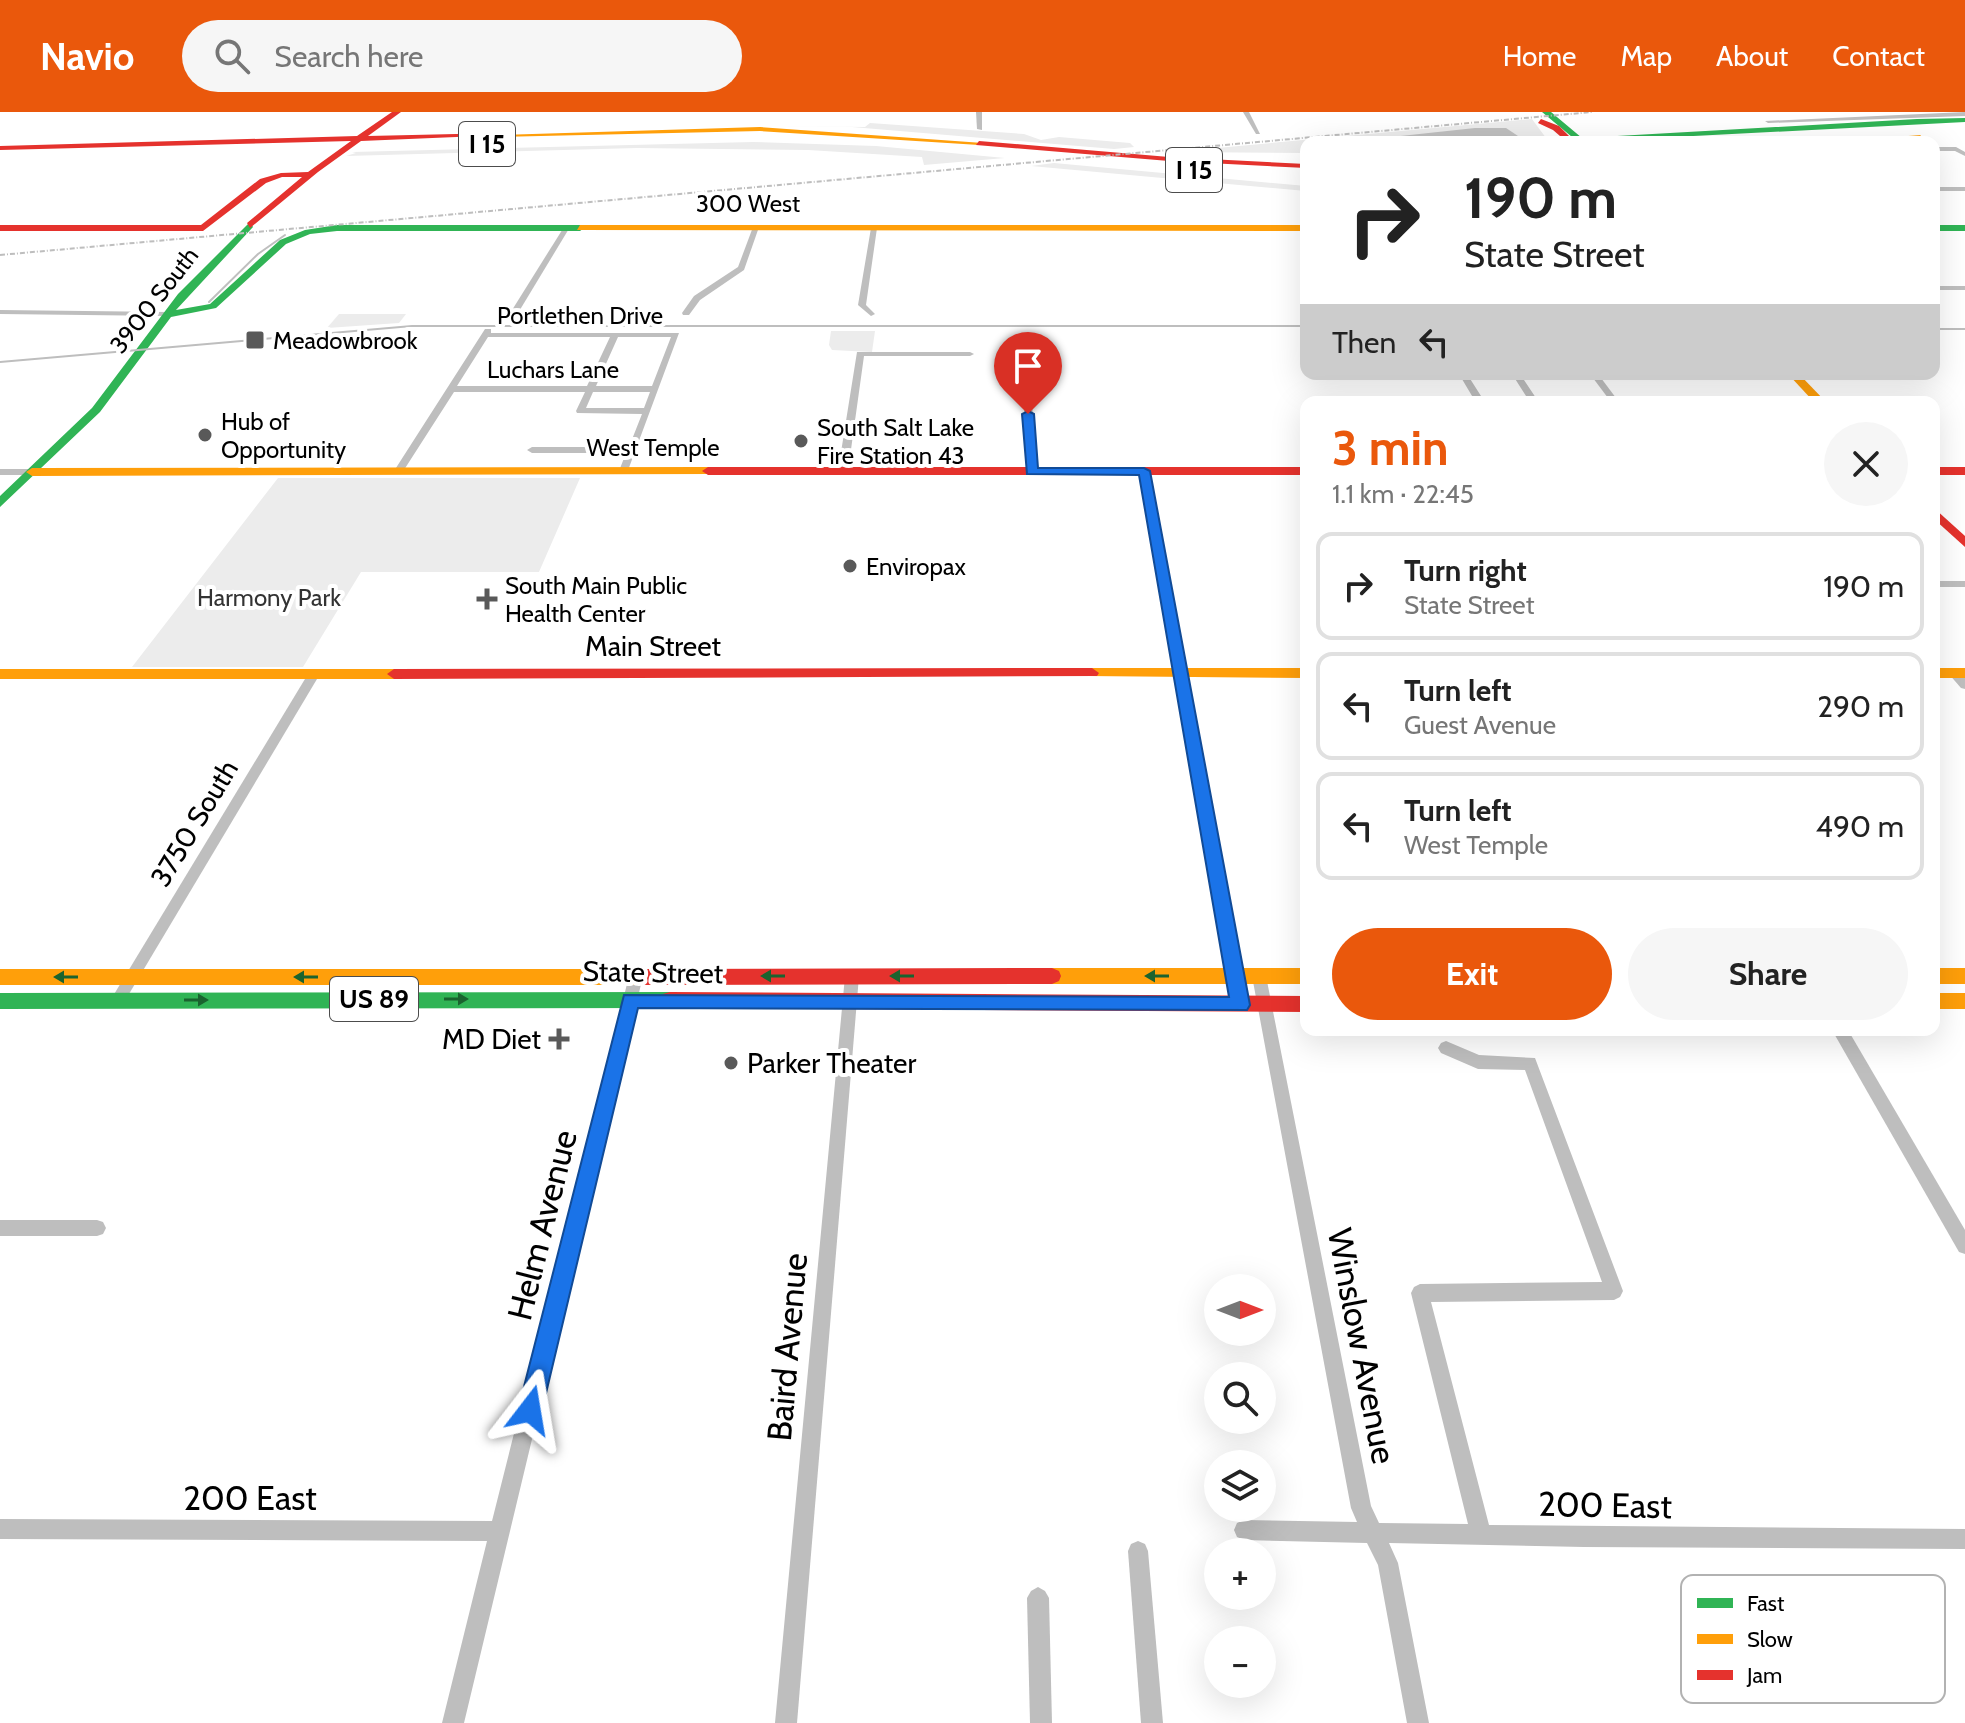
<!DOCTYPE html>
<meta charset="utf-8">
<style>
:root{--surface:#fff;--page:#f6f6f6;--text:#222;--muted:#767676;--line:#e0e0e0;--accent:#ea580c}
body{margin:0;font-family:Cabin,sans-serif;background:var(--page);color:var(--text);height:100vh;display:flex;flex-direction:column;font-size:30px;white-space:nowrap}
*{box-sizing:border-box;margin:0}
p{font-size:26px;color:var(--muted)}
.icon{flex:none;width:44px;height:44px;fill:none;stroke:currentColor;stroke-width:2;stroke-linecap:round;stroke-linejoin:round}
.map{position:relative;flex:1;overflow:hidden}
.drawer{position:absolute;left:1300px;top:284px;width:640px;height:640px;display:flex;flex-direction:column;background:var(--surface);border-radius:16px;box-shadow:0 8px 32px #0002}
.drawer>*{flex:none}
.hud{position:absolute;left:1300px;top:24px;width:640px;height:244px;border-radius:16px;box-shadow:0 8px 32px #0002;background:#fff;color:var(--text);overflow:hidden}
.needle{width:52px;rotate:90deg}
.controls{position:absolute;left:1204px;top:1162px;display:grid;gap:16px}
.controls a{display:grid;place-items:center;width:72px;height:72px;border-radius:50%;background:var(--surface);box-shadow:0 8px 32px #0002;font-size:40px}
.pin{position:absolute;display:grid;place-items:center;width:68px;height:68px;color:#fff;margin:-82px -34px;border-radius:50% 50% 50% 0;rotate:-45deg;box-shadow:0 0 8px #0007}
.pin .icon{rotate:45deg}
.me{position:absolute;width:88px;margin:-44px;rotate:14deg;stroke-linejoin:round;filter:drop-shadow(0 0 6px #0008)}
.turn{display:flex;align-items:center;gap:28px;height:168px;padding:0 32px;font-size:36px}
.turn .icon{width:104px;height:104px;stroke-width:2.5}
.turn b{display:block;font-size:56px;line-height:68px}
.then{display:flex;align-items:center;height:76px;padding:0 32px;background:#0003;gap:16px;font-size:30px}
.round{display:grid;place-items:center;flex:none;width:84px;height:84px;border-radius:42px;background:var(--page)}
.headline{display:flex;align-items:center;justify-content:space-between;height:136px;padding:0 32px}
h1{font-size:48px;font-weight:700;line-height:60px;color:var(--accent)}
.cta{display:flex;gap:16px;margin-top:auto;padding:16px 32px}
.cta a{flex:1;height:92px;border-radius:48px;background:var(--accent);color:#fff;font-size:32px;font-weight:700;line-height:92px;text-align:center}
.cta a+a{background:var(--page);color:var(--text)}
ul{padding:0;list-style:none}
li{display:flex;align-items:center;gap:24px;height:108px;margin:0 16px 12px;padding:0 16px;border:4px solid var(--line);border-radius:16px}
li div{flex:1}
li b{display:block;font-size:30px}
li em{font-style:normal}
header{display:flex;align-items:center;gap:48px;box-sizing:border-box;height:112px;padding:0 40px;background:var(--accent);color:#fff}
header strong{font-size:38px}
nav{display:flex;gap:44px;margin-inline-start:auto;font-size:28px}
.search{width:560px;height:72px;background:var(--page);display:flex;align-items:center;gap:20px;box-sizing:border-box;padding:0 28px;border-radius:44px;color:var(--muted);font-size:30px}
.map>svg:first-child{display:block}
.green{fill:#ececec}
.water{fill:#bfbfbf}
.lines{fill:none;stroke-linecap:round;stroke-linejoin:round}
.stream{stroke:#bfbfbf;stroke-width:2}
.street{fill:#bebebe;fill-rule:evenodd}
.fast{fill:#30b455;fill-rule:evenodd}
.slow{fill:#ff9f0a;fill-rule:evenodd}
.jam{fill:#e5322d;fill-rule:evenodd}
.tram{stroke:#bebebe;stroke-width:2}
.rail{stroke:#bebebe;stroke-width:2;stroke-dasharray:5 2 1 2;stroke-linecap:butt}
.oneway{fill:#1a632f}
.route{fill:#1a73e8;stroke:#114b97;stroke-width:2}
.poi-dot{fill:#595959;stroke:#fff;stroke-width:3}
.labels{text-anchor:middle;dominant-baseline:central;stroke-width:8;stroke-linejoin:round;paint-order:stroke}
.far-street-label{font-size:24px;fill:#000;stroke:#fff}
.far-poi-label{font-size:24px;fill:#000;stroke:#fff;text-anchor:start}
.far-park-label{font-size:24px;fill:#333;stroke:#fff}
.shield{fill:#fff;stroke:#4c4c4c;stroke-width:2}
.shield-label{font-size:26px;font-weight:bold;fill:#000}
.street-label{font-size:28px;fill:#000;stroke:#fff}
.poi-label{font-size:28px;fill:#000;stroke:#fff;text-anchor:end}
.near-street-label{font-size:34px;fill:#000;stroke:#fff}
.key{fill:#fff;stroke:#b2b2b2;stroke-width:2}
.key-label{font-size:22px;fill:#000}
</style>
<header>
<strong>Navio</strong>
<div class="search"><svg class="icon" aria-label="search" viewBox="0 0 24 24"><circle cx="10" cy="10" r="6"/><path d="M15 15l6 6"/></svg>Search here</div>
<nav><a>Home</a><a>Map</a><a>About</a><a>Contact</a></nav>
</header>
<div class="map">
<svg width="1965" height="1611" viewBox="0 0 1965 1611">
<rect width="100%" height="100%" fill="#fff"/>
<g class="green">
<path d="M1532,7L1549,30H1306V41L1173,40Z"/>
<path d="M870,11L1024,22L1041,28L1059,25L1130,31L1134,35L1114,37L852,15L701,13L865,15Z"/>
<path d="M753,30L876,34L1005,46L924,53L922,45L808,38L637,36L346,44L356,41L352,40Z"/>
<path d="M1054,51L1306,74V79L1031,54Z"/>
<path d="M339,202H406L399,211L327,216Z"/>
<path d="M831,219H875L872,240L832,238L829,233Z"/>
<path d="M278,366H580L539,460H361L303,555H132Z"/>
</g>
<path class="water" d="M1475,16H1506L1521,26L1519,30H1345Z"/>
<g class="lines">
<path class="stream" d="M209,190L258,142L285,123"/>
<g class="street">
<path d="M976,0H982V18L977,17Z"/>
<path d="M1243,0H1249L1260,22H1256Z"/>
<path d="M1965,0V4L1768,11L1765,9Z"/>
<path d="M1934,35H1956L1965,40V44L1955,39H1934Z"/>
<rect x="1934" y="75" width="31" height="4"/>
<path d="M567,113L570,115L515,206L508,208L507,206L564,115Z"/>
<path d="M756,113L759,115L744,158L700,188L689,203H683L682,201L694,184L738,155L753,115Z"/>
<path d="M874,114L877,116L866,193L875,202L871,204L858,193L871,116Z"/>
<rect x="1934" y="174" width="31" height="4"/>
<path d="M0,198L169,200L173,202L169,204L0,202Z"/>
<path d="M485,217H491V221H679L627,361L619,359L626,341H532L527,338L532,335H629L642,302L577,301L576,299L585,280H454L402,361H396L394,359ZM488,225H610L587,274H457ZM618,225H671L652,274H596ZM593,280H650L644,296H586Z"/>
<path d="M857,240H970L974,242L970,244H864L848,359L843,362L838,359Z"/>
<path d="M1459,262H1467L1481,284H1526L1512,262H1520L1536,286L1532,289H1475Z"/>
<path d="M1590,262H1598L1619,290H1611Z"/>
<path d="M1027,274L1031,277L1037,359L1032,362L1027,359L1023,277Z"/>
<path d="M1144,356L1149,359L1247,893L1245,897L1240,899L1235,897L1233,893L1139,359Z"/>
<path d="M0,357H32L37,360L32,363H0Z"/>
<rect x="1934" y="469" width="31" height="6"/>
<path d="M1954,557L1965,566V577L1961,576L1948,561Z"/>
<path d="M314,558L320,562L123,892L118,894L113,892L111,888L113,884L308,562Z"/>
<path d="M636,858L641,860L643,864L464,1611H442L487,1429L0,1427V1407L492,1409L629,864L631,860Z"/>
<path d="M852,858L857,860L859,864L797,1611H775L845,864L847,860Z"/>
<path d="M1259,858L1264,860L1266,864L1371,1394L1379,1411L1468,1412L1411,1181L1414,1175L1420,1172L1602,1170L1525,958L1478,957L1441,941L1438,936L1441,931L1446,929L1479,943L1535,946L1623,1179L1620,1185L1614,1188L1431,1190L1489,1413L1965,1417V1437L1584,1435L1389,1431L1398,1451L1429,1611H1407L1378,1453L1367,1431L1244,1428L1237,1425L1234,1418L1237,1411L1244,1408L1357,1410L1351,1396L1252,864L1254,860Z"/>
<path d="M1832,918H1848L1965,1118V1142L1959,1140Z"/>
<path d="M0,1108H97L103,1110L106,1116L103,1122L97,1124H0Z"/>
<path d="M1138,1429L1145,1432L1148,1439L1163,1611H1141L1128,1439L1131,1432Z"/>
<path d="M1038,1475L1045,1479L1049,1486L1052,1611H1030L1027,1486L1031,1479Z"/>
</g>
<g class="fast">
<path d="M1542,0H1551L1582,26L1917,7L1965,6V10L1578,30Z"/>
<path d="M250,110L253,115L176,198L210,192L280,128L305,118L337,113H580L584,116L580,119H337L310,122L286,132L216,196L171,205L100,300L0,395V384L92,296L178,182Z"/>
<rect x="1934" y="113" width="31" height="6"/>
<path d="M670,880L677,882L680,888L677,894L670,896L0,897V881Z"/>
</g>
<g class="slow">
<path d="M760,15L983,31L979,33L760,19L500,25L496,23Z"/>
<path d="M1921,23L1918,27L1854,30L1858,28Z"/>
<path d="M580,113H1306V119L577,118Z"/>
<path d="M1788,262H1799L1826,290H1814Z"/>
<path d="M708,355L714,359L712,362L32,364L26,360L32,356Z"/>
<path d="M1092,556H1306V566L1087,564L1085,561Z"/>
<rect x="1934" y="556" width="31" height="10"/>
<path d="M0,557H394L401,562L394,567H0Z"/>
<path d="M1052,856H1306V872H1052L1045,869L1043,864L1045,859Z"/>
<rect x="1934" y="856" width="31" height="16"/>
<path d="M0,857H640L647,860L649,865L647,870L640,873H0Z"/>
<rect x="1934" y="881" width="31" height="16"/>
</g>
<g class="jam">
<path d="M392,0H401L368,24L500,21L504,23L361,29L318,60L250,116L247,111L302,65H282L266,71L203,119H0V113H201L260,67L281,61L308,60L351,29L0,38V34L357,24Z"/>
<path d="M1541,7L1559,14L1575,30H1567L1553,18L1538,11Z"/>
<path d="M979,29L1169,45L1306,52V56L1169,49L976,33Z"/>
<path d="M1306,355V363H708L702,359L708,355Z"/>
<rect x="1934" y="355" width="31" height="8"/>
<path d="M1934,396L1965,424V435L1934,407Z"/>
<path d="M1092,556L1099,561L1097,564L394,567L387,562L394,557Z"/>
<path d="M1052,856L1059,859L1061,864L1059,869L1052,872L640,873L633,870L631,865L633,860L640,857Z"/>
<path d="M670,880L1306,884V900L670,896L663,894L660,888L663,882Z"/>
</g>
<g class="tram">
<path d="M1934,217H1965"/>
<path d="M0,250L412,214H1306"/>
</g>
<path class="rail" d="M0,143L1592,0"/>
</g>
<defs><path id="oneway-solid" d="M-6-.8H1V-3.2L6.5 0L1 3.2V.8H-6Z" transform="scale(2)"/></defs>
<g class="oneway">
<use href="#oneway-solid" transform="translate(773 864) rotate(180)"/>
<use href="#oneway-solid" transform="translate(902 864) rotate(-180)"/>
<use href="#oneway-solid" transform="translate(1157 864) rotate(-180)"/>
<use href="#oneway-solid" transform="translate(66 865) rotate(-180)"/>
<use href="#oneway-solid" transform="translate(306 865) rotate(180)"/>
<use href="#oneway-solid" transform="translate(456 887)"/>
<use href="#oneway-solid" transform="translate(196 888)"/>
</g>
<path class="route" d="M1028,299L1034,302L1038,356H1144L1150,359L1250,893L1247,898L638,896L542,1298L539,1307L530,1310L521,1307L518,1298L624,883L1229,885L1139,363L1027,362L1022,302Z"/>
<g class="poi-dot">
<rect x="245" y="218" width="20" height="20" rx="4"/>
<circle cx="205" cy="323" r="8"/>
<circle cx="801" cy="329" r="8"/>
<circle cx="850" cy="454" r="8"/>
<path d="M483 475h8v8h8v8h-8v8h-8v-8h-8v-8h8z"/>
<path d="M555 915h8v8h8v8h-8v8h-8v-8h-8v-8h8z"/>
<circle cx="731" cy="951" r="8"/>
</g>
<g class="labels">
<g class="far-street-label">
<text x="748" y="91">300 West</text>
<text transform="translate(154 188) rotate(-52)">3900 South</text>
<text x="580" y="203">Portlethen Drive</text>
<text x="553" y="257">Luchars Lane</text>
<text x="653" y="335">West Temple</text>
</g>
<g class="far-poi-label">
<text x="273" y="228">Meadowbrook</text>
<text x="221" y="309">Hub of<tspan x="221" dy="28">Opportunity</tspan></text>
<text x="817" y="315">South Salt Lake<tspan x="817" dy="28">Fire Station 43</tspan></text>
<text x="866" y="454">Enviropax</text>
<text x="505" y="473">South Main Public<tspan x="505" dy="28">Health Center</tspan></text>
</g>
<g class="far-park-label">
<text x="269" y="485">Harmony Park</text>
</g>
<g class="shield">
<rect x="459" y="10" width="56" height="44" rx="6"/>
<rect x="1166" y="36" width="56" height="44" rx="6"/>
<rect x="330" y="865" width="88" height="44" rx="6"/>
</g>
<g class="shield-label">
<text x="487" y="32">I 15</text>
<text x="1194" y="58">I 15</text>
<text x="374" y="887">US 89</text>
</g>
<g class="street-label">
<text x="653" y="534">Main Street</text>
<text transform="translate(194 711) rotate(-59)">3750 South</text>
<text transform="translate(653 860) rotate(1)">State Street</text>
</g>
<g class="poi-label">
<text x="541" y="927">MD Diet</text>
<text x="747" y="951" text-anchor="start">Parker Theater</text>
</g>
<g class="near-street-label">
<text transform="translate(542 1113) rotate(-76)">Helm Avenue</text>
<text transform="translate(1362 1234) rotate(79)">Winslow Avenue</text>
<text transform="translate(787 1235) rotate(-85)">Baird Avenue</text>
<text x="250" y="1386">200 East</text>
<text transform="translate(1605 1393) rotate(1)">200 East</text>
</g>
</g>
<rect x="1681" y="1463" width="264" height="128" rx="12" class="key"/>
<rect x="1697" y="1486" width="36" height="10" fill="#30b455"/>
<rect x="1697" y="1522" width="36" height="10" fill="#ff9f0a"/>
<rect x="1697" y="1558" width="36" height="10" fill="#e5322d"/>
<g class="key-label">
<text x="1747" y="1499">Fast</text>
<text x="1747" y="1535">Slow</text>
<text x="1747" y="1571">Jam</text>
</g>
</svg>
<div class="controls">
<a><svg class="needle" viewBox="-14 -14 28 28"><path d="M0-13l5 13h-10z" fill="#e53935"/><path d="M0 13l5-13h-10z" fill="#767676"/></svg></a>
<a><svg class="icon" aria-label="search" viewBox="0 0 24 24"><circle cx="10" cy="10" r="6"/><path d="M15 15l6 6"/></svg></a>
<a><svg class="icon" aria-label="layers" viewBox="0 0 24 24"><path d="M12 4l9 5-9 5-9-5zM3 14l9 5 9-5"/></svg></a>
<a>+</a>
<a>−</a>
</div>
<div class="pin" style="left:1028px;top:302px;background:#d93025"><svg class="icon" aria-label="arrive" viewBox="0 0 24 24"><path d="M6 21V4h12l-3 4 3 4H6"/></svg></div>
<svg class="me" style="left:530px;top:1298px" viewBox="-20 -20 40 40"><path d="M0-17L14 15 0 8-14 15z" fill="#1a73e8" stroke="#fff" stroke-width="4"/></svg>
<div class="hud">
<div class="turn"><svg class="icon" aria-label="right" viewBox="0 0 24 24"><path d="M7 20v-9h11M14 6l5 5-5 5"/></svg><div><b>190 m</b>State Street</div></div>
<div class="then">Then<svg class="icon" aria-label="left" viewBox="0 0 24 24"><path d="M17 20v-9H6M10 6l-5 5 5 5"/></svg></div>
</div>
<section class="drawer">
<div class="headline"><div><h1>3 min</h1><p>1.1 km · 22:45</p></div><a class="round"><svg class="icon" aria-label="close" viewBox="0 0 24 24"><path d="M6 6l12 12M18 6L6 18"/></svg></a></div>
<ul>
<li><svg class="icon" aria-label="right" viewBox="0 0 24 24"><path d="M7 20v-9h11M14 6l5 5-5 5"/></svg><div><b>Turn right</b><p>State Street</p></div><em>190 m</em></li>
<li><svg class="icon" aria-label="left" viewBox="0 0 24 24"><path d="M17 20v-9H6M10 6l-5 5 5 5"/></svg><div><b>Turn left</b><p>Guest Avenue</p></div><em>290 m</em></li>
<li><svg class="icon" aria-label="left" viewBox="0 0 24 24"><path d="M17 20v-9H6M10 6l-5 5 5 5"/></svg><div><b>Turn left</b><p>West Temple</p></div><em>490 m</em></li>
</ul>
<div class="cta"><a>Exit</a><a>Share</a></div>
</section>
</div>
